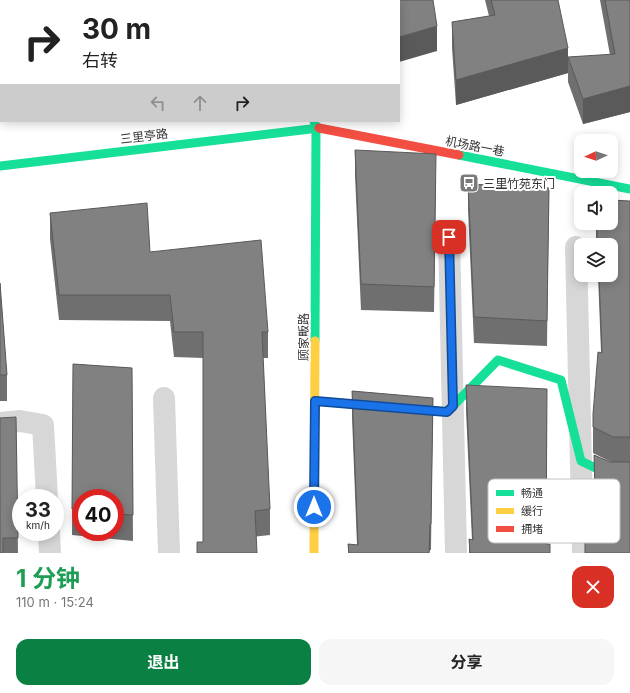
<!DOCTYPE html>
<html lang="zh">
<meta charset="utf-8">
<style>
:root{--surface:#fff;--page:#f6f6f6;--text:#222;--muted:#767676;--accent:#0b8043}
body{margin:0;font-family:Inter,"Noto Sans SC",sans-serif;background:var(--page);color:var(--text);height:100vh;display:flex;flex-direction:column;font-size:15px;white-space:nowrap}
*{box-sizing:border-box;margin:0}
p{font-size:13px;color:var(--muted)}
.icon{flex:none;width:22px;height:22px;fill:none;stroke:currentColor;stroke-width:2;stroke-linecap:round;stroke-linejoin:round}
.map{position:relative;height:553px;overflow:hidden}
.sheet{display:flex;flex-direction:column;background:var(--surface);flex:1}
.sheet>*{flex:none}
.hud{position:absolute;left:0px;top:0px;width:400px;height:122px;box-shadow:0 2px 10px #0003;background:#fff;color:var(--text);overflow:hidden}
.needle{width:26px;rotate:267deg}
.controls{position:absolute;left:574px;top:134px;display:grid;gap:8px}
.controls a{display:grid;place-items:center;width:44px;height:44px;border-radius:8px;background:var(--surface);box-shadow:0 2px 10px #0003;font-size:20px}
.speed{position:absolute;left:12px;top:489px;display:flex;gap:8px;font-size:20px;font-weight:700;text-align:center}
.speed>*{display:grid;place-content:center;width:52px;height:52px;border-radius:50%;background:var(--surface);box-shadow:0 2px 10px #0003;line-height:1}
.speed small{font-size:10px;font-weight:400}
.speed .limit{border:6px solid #d22;background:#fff;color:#111}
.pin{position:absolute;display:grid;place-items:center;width:34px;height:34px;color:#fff;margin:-17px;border-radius:8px;box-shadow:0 2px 6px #0006}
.me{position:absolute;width:44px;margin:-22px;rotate:0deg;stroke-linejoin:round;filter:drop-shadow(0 0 3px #0008)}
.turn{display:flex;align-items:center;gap:14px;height:84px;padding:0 16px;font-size:18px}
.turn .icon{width:52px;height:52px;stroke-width:2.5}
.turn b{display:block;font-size:28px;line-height:34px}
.lanes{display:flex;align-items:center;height:38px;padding:0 16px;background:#0003;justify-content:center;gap:20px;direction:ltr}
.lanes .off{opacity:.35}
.round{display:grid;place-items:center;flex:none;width:42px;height:42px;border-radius:12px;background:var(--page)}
.headline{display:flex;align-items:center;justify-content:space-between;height:68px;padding:0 16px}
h1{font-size:24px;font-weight:700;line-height:30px;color:#1e9e55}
.action{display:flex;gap:8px;margin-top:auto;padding:8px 16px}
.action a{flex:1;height:46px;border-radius:12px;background:var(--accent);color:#fff;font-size:16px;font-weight:700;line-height:46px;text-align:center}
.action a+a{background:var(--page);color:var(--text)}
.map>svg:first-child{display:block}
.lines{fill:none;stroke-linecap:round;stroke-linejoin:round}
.street{stroke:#d7d7d7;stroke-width:22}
.fast{stroke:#16e098;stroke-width:9}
.slow{stroke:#ffcf43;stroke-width:9}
.jam{stroke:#f24e42;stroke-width:9}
.wall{fill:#6f6f6f;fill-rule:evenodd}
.shaded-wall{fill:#5a5a5a}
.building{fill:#818181;stroke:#5a5a5a}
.route-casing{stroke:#114b97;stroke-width:10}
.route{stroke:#1a73e8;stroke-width:7}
.labels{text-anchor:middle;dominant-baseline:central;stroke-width:4;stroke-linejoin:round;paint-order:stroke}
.street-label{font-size:12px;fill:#333;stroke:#fff}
.poi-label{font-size:12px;fill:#333;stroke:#fff;text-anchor:start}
.key{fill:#fff;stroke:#c2c2c2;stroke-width:1}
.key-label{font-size:11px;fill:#333}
</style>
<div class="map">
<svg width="630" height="553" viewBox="0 0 630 553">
<rect width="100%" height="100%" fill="#fff"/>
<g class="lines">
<g class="street">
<path d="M449,237L456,553"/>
<path d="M576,247L583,553"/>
<path d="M164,398L169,553"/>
<path d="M0,423L20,421L43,425L47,498"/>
<path d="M49,532L50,553"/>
</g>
<g class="fast">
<path d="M288,0V1"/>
<path d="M314,121L316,127L315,341"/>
<path d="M459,155L630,189"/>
<path d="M0,166L319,128"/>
<path d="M315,401L447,412L498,360L561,380L581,461L610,475H630"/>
</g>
<path class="slow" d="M314,553L315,341"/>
<path class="jam" d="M319,128L459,155"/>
</g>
<g class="wall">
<path d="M0,0L1,1V99H0Z"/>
<path d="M485,0H558L568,73L456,105L452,48V22L489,16Z"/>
<path d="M600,0H630V112L583,124L568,82V57L610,55Z"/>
<path d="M355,150L436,180L434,312L361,310L355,175Z"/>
<path d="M468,184L549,188L547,346L474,343L468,209Z"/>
<path d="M630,201V553H585V539L590,538L594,534L595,529L594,455L610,462H611L593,453V414L601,352L598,275H611V245H596V223H611Z"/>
<path d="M50,213L150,252L268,332V358H263L270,509V535L203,542V358L174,357L170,321L59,320L50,239Z"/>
<path d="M0,283L7,375V401H0Z"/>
<path d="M73,364L132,368L133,541L72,535ZM81,498H115V532H81Z"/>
<path d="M466,385L547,415L546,544L550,553H469V539L472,540L466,411Z"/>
<path d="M352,391L433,398L431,550H430L429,553H348V544L357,545L352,417Z"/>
<path d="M16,417L18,553H0Z"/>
</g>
<g class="shaded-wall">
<rect x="331" y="0" width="21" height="1"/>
<path d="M437,26V51L399,62V37Z"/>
<path d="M568,48V73L456,105V80Z"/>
<path d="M630,86V112L583,124V99Z"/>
</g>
<g class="building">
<path d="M0,0H229V1H1V78H0Z"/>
<path d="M355,0H433L437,26L399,37V1H355Z"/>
<path d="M491,0H558L568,48L456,80L452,22L495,15Z"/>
<path d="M605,0H630V86L583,99L568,57L615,54Z"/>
<path d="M355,150L436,154L434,287L361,284Z"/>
<path d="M468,184L549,188L547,321L474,317Z"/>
<path d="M611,200L630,201V437H613L593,427V414L598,352L602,353L599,275H611V245H597V223H611Z"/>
<path d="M147,203L150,252L261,240L268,332H262L270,509L255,511L257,553H197V542H203V332H174L170,295H59L50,213Z"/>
<path d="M0,283L7,375H0Z"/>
<path d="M73,364L132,368L133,515L115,514V498H81V510L72,509Z"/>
<path d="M466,385L547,389L546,544H550V553H470L469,539L473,540Z"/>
<path d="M352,391L433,398L431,524H430L429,553H349L348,544L358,545Z"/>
<path d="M16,417L18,538H3V553H0V418Z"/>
<path d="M594,455L610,462H630V553H585V539L590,538L594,534L596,527Z"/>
</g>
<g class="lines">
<defs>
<path id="route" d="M314,507L315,401L447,412L453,406L449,237"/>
</defs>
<use href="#route" class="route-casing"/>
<use href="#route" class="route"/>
</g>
<defs>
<symbol id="bus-square" viewBox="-11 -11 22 22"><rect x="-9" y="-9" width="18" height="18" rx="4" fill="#7a7a7a" stroke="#fff"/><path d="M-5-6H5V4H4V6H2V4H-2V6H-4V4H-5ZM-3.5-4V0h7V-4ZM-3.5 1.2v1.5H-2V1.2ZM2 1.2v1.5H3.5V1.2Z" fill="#fff"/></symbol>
</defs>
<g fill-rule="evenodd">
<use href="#bus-square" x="458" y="172" width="22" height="22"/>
</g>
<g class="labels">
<g class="street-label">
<text transform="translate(144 136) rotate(-7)">三里亭路</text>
<text transform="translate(475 146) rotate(11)">机场路一巷</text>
<text transform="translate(303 337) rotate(-90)">顾家畈路</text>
</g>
<g class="poi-label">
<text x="483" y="183">三里竹苑东门</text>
</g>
</g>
<rect x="488" y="479" width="132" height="64" rx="6" class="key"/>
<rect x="496" y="490" width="18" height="6" fill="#16e098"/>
<rect x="496" y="508" width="18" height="6" fill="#ffcf43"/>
<rect x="496" y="526" width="18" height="6" fill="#f24e42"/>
<g class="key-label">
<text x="521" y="497">畅通</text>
<text x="521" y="515">缓行</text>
<text x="521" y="533">拥堵</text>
</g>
</svg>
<div class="controls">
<a><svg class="needle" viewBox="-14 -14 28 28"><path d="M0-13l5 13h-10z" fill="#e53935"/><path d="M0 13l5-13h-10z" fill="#767676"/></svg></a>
<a><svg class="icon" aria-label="sound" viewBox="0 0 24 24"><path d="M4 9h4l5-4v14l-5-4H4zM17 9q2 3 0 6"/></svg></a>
<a><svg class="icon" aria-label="layers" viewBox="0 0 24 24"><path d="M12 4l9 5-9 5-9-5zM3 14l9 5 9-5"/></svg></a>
</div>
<div class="speed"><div>33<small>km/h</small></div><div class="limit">40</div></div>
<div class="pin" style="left:449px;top:237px;background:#d93025"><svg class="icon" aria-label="arrive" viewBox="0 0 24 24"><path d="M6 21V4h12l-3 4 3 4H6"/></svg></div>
<svg class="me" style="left:314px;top:507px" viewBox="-20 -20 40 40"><circle r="17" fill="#1a73e8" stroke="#fff" stroke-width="3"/><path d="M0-11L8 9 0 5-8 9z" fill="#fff"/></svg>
<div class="hud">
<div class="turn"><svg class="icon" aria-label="right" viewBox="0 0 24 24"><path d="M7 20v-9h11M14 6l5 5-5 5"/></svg><div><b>30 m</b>右转</div></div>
<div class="lanes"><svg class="icon off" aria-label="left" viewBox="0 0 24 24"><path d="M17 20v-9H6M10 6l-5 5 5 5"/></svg><svg class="icon off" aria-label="ahead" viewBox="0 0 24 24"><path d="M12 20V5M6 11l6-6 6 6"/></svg><svg class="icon" aria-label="right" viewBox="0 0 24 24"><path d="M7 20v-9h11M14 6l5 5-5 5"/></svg></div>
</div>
</div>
<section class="sheet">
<div class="headline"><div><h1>1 分钟</h1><p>110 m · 15:24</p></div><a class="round" style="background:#d93025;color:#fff"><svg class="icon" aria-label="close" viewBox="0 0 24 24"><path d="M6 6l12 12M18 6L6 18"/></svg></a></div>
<div class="action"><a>退出</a><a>分享</a></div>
</section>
